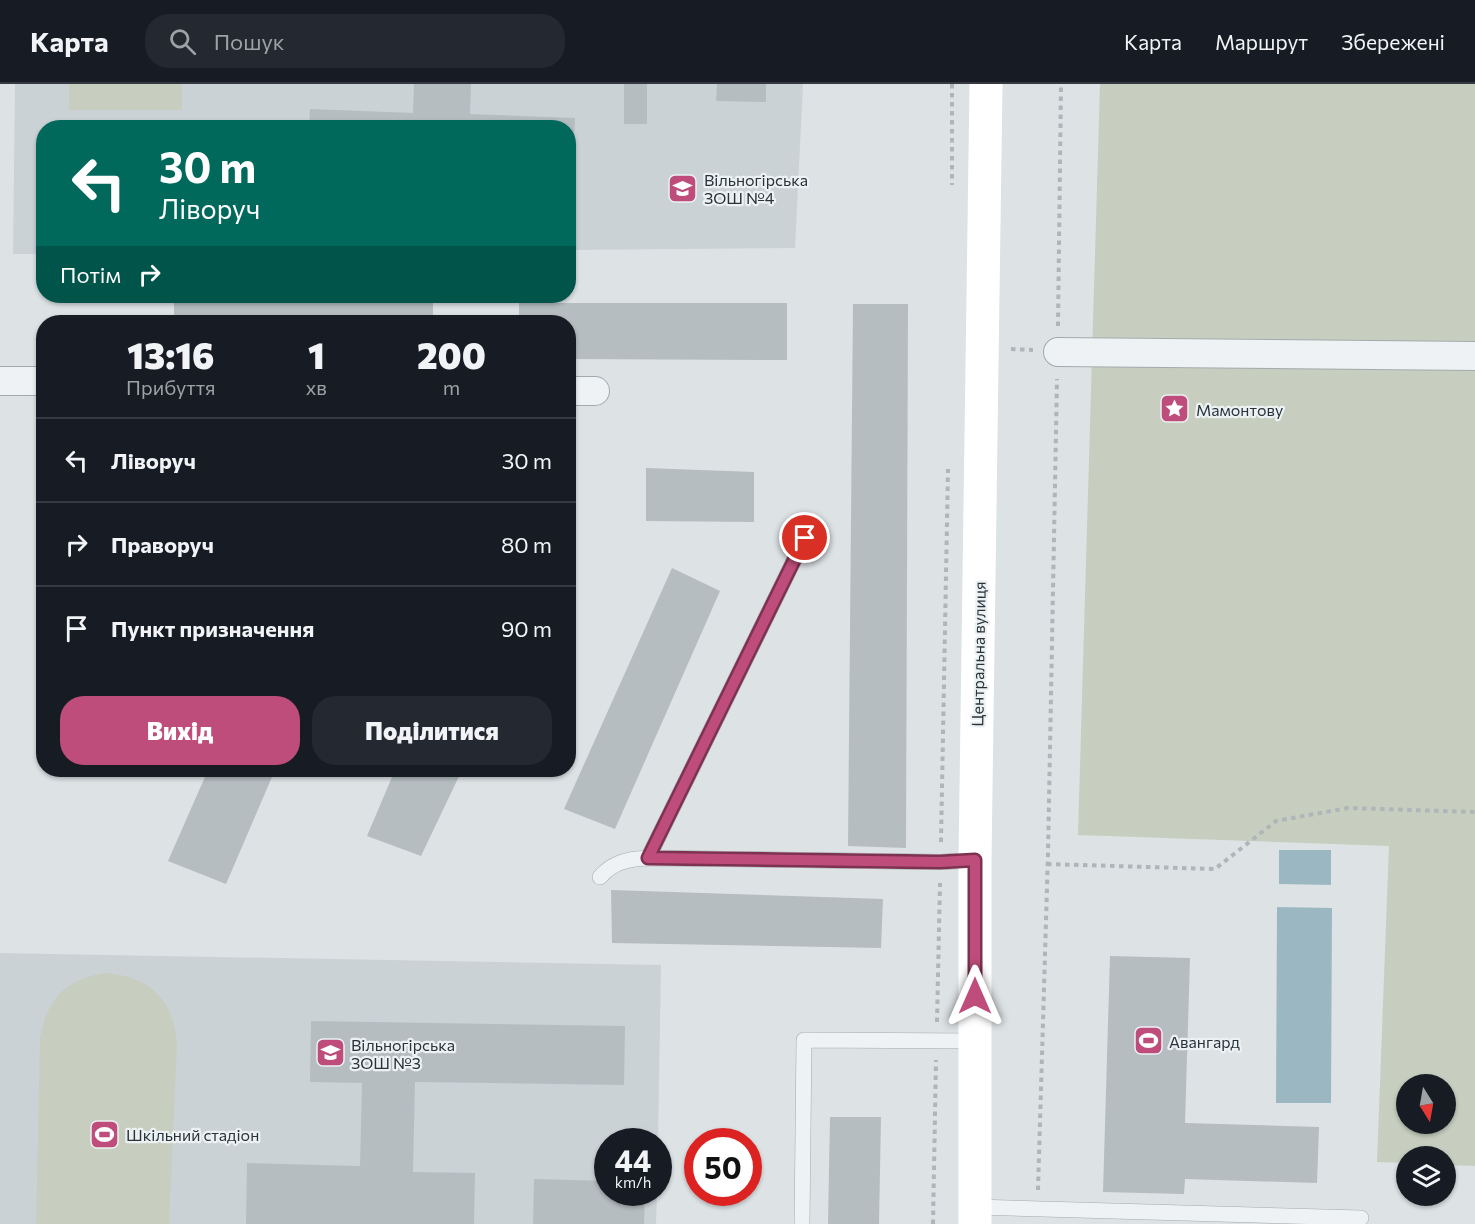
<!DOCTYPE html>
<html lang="uk">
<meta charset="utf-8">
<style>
:root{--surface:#171b24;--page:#242831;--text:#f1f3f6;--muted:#9ea1a6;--line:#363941;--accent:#bf4d7b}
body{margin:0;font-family:Commissioner,sans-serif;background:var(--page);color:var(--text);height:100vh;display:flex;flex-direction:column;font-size:22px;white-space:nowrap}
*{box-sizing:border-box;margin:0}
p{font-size:20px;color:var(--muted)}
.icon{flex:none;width:33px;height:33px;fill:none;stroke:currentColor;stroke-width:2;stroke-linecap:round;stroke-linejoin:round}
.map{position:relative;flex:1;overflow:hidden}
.sheet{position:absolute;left:36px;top:231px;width:540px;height:462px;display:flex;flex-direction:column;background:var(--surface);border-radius:24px;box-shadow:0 2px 4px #0004}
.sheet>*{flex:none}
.top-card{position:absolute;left:36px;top:36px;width:540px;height:183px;border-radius:24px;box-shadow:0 2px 4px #0004;background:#00695c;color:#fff;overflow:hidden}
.needle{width:39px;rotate:169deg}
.buttons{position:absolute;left:1396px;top:990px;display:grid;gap:12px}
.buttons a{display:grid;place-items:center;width:60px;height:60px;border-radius:50%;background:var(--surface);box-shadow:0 2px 4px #0004;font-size:30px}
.speed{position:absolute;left:594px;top:1044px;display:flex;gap:12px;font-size:30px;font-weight:700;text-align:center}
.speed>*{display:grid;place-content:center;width:78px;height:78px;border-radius:50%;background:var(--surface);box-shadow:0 2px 4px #0004;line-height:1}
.speed small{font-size:15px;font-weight:400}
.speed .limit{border:9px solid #d22;background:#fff;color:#111}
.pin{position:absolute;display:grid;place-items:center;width:51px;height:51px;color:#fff;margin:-26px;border:3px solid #fff;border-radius:50%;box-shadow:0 2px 6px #0007}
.me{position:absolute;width:66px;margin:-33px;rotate:0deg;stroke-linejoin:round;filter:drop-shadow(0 0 4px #0008)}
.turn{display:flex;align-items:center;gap:21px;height:126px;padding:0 24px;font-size:27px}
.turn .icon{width:78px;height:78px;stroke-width:2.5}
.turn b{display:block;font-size:42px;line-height:51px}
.then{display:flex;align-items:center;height:57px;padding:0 24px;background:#0003;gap:12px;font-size:22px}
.eta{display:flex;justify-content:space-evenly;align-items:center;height:102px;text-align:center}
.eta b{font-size:36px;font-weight:800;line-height:42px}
.action{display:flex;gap:12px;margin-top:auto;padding:12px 24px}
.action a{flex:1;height:69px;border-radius:24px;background:var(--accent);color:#fff;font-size:24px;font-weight:800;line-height:69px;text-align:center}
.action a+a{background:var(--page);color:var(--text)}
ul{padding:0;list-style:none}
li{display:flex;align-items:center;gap:18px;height:84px;padding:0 24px;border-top:2px solid var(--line)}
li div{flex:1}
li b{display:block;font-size:22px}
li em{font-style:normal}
header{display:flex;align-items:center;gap:36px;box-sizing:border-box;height:84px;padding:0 30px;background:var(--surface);border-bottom:2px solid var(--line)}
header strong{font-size:28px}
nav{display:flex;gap:33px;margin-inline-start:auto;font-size:21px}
.search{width:420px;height:54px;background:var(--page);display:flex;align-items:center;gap:15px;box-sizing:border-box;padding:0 21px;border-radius:24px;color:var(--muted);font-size:22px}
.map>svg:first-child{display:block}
.built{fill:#cbd2d6}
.green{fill:#c7cebf;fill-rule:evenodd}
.water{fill:#9bb8c2}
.building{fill:#b5bdc1}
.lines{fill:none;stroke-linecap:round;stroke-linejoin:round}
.lane-casing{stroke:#a3aaae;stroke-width:16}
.street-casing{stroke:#a3aaae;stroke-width:30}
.path{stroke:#afb5b8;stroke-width:4;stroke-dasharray:4.5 4.5;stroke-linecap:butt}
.lane{stroke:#eff2f4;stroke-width:15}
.street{stroke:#eff2f4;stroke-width:28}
.secondary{stroke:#fff;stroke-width:33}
.route-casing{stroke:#7c3250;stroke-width:15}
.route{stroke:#bf4d7b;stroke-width:10}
.labels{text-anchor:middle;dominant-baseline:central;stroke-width:4.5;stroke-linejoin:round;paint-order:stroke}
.poi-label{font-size:16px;fill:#28333a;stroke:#ecf1f3;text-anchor:start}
.street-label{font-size:16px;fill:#28333a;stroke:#ecf1f3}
</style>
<header>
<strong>Карта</strong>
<div class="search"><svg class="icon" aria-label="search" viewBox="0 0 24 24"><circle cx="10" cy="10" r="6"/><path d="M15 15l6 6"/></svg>Пошук</div>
<nav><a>Карта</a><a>Маршрут</a><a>Збережені</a></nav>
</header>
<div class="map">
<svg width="1475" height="1140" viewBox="0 0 1475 1140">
<rect width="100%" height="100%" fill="#dde2e5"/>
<g class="built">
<path d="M15,0H803L795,164L569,166L568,44H44L43,170H13Z"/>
<path d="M0,869L661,881L658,1057L608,1058V1108L657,1109L656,1140H0Z"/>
</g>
<g class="green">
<rect x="69" y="0" width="113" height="26"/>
<path d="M1100,0H1475V1082L1446,1081V1072H1407V1079L1377,1078L1389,762L1078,751ZM1407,1000H1446V1040H1407Z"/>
<path d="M104,889C150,892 174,915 177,961L169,1140H36L40,954C47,915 65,896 104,889Z"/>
</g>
<g class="water">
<path d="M1279,766H1331V801L1279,800Z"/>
<path d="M1277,823L1332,824L1331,1019H1276Z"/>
</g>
<g class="building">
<path d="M414,0H471L470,30L575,34L573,82H568V44H309L310,25L413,29Z"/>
<rect x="624" y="0" width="23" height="40"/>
<path d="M717,0H766V18L716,17Z"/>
<path d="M174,212L433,217V238H174Z"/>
<path d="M519,219H787V276L568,275V238H519Z"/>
<path d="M853,220H908L906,764L848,762Z"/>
<path d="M646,384L754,388V438L646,437Z"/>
<path d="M672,484L720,507L615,745L564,725Z"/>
<path d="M208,686H275L226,800L168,777Z"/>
<path d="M395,686H462L421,772L367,752Z"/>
<path d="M611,806L883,815L881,864L612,859Z"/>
<path d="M1110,872L1190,874L1185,1039L1319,1043L1317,1099L1185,1095L1184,1110L1103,1108Z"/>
<path d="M311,937L625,942L624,1001L415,998L413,1088L475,1089L474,1140H246L247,1079L360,1082L362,999L310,998Z"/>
<path d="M830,1033H881L879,1140H828Z"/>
<path d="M534,1095L608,1097V1108H645L644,1140H533Z"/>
</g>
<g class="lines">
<defs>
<g id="lane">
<path d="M648,774L805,454"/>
<path d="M600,793C613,778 628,775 648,774L941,778L975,776"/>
<path d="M975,1123L1361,1134"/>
<path d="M802,1140L804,956L975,957"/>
</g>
<g id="street">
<path d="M1058,268L1475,272"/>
<path d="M0,297H44"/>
<path d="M568,307H595"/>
</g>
</defs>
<use href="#lane" class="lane-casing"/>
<use href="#street" class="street-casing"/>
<g class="path">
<path d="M952,0V101"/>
<path d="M1058,242L1061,0"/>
<path d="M1011,265L1033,266"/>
<path d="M941,758L948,385"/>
<path d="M1047,780L1215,785L1276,737L1348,724L1475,728"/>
<path d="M937,938L940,799"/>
<path d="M1038,1106L1048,770L1057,295"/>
<path d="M933,1140L936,976"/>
</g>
<use href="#lane" class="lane"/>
<use href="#street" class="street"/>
<path class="secondary" d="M975,1140V776L986,0"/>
</g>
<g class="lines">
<defs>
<path id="route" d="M805,454L648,774L940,778L975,776V912"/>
</defs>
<use href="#route" class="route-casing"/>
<use href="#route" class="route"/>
</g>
<defs>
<symbol id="school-square" viewBox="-11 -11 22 22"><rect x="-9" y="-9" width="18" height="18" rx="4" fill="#bf4d7b" stroke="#ecf1f3"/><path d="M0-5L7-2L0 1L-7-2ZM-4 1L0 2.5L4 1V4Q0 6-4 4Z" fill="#fff"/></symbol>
<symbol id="sight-square" viewBox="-11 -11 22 22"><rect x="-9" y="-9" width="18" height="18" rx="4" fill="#bf4d7b" stroke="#ecf1f3"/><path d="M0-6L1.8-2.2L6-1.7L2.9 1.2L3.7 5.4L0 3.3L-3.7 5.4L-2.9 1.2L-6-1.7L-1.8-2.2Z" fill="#fff"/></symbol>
<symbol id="stadium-square" viewBox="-11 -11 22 22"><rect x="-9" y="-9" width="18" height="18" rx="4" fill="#bf4d7b" stroke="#ecf1f3"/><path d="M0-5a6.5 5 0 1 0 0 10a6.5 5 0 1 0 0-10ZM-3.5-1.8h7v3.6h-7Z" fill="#fff"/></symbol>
</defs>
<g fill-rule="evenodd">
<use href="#school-square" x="666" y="88" width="33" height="33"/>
<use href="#sight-square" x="1158" y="308" width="33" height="33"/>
<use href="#stadium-square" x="1132" y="940" width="33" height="33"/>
<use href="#school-square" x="314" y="952" width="33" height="33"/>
<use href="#stadium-square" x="88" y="1034" width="33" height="33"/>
</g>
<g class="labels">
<g class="poi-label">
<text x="704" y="95">Вільногірська<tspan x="704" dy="18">ЗОШ №4</tspan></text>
<text x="1196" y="325">Мамонтову</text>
<text x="1169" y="957">Авангард</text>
<text x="351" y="960">Вільногірська<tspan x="351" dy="18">ЗОШ №3</tspan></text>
<text x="126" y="1050">Шкільний стадіон</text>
</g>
<g class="street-label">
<text transform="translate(978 570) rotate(-89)">Центральна вулиця</text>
</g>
</g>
</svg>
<div class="buttons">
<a><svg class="needle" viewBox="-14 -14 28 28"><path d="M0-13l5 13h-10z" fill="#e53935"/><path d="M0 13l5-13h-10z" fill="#9ea1a6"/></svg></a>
<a><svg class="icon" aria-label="layers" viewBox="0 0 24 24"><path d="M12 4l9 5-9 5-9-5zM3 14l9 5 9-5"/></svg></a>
</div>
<div class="speed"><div>44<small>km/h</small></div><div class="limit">50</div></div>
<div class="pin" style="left:805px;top:454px;background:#d93025"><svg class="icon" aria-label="arrive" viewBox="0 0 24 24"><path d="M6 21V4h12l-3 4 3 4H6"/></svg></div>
<svg class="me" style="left:975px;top:912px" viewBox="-20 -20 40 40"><path d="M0-17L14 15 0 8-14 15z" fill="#bf4d7b" stroke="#fff" stroke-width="4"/></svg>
<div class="top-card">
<div class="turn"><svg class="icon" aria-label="left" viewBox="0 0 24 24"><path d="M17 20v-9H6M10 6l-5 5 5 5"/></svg><div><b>30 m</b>Ліворуч</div></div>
<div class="then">Потім<svg class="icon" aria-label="right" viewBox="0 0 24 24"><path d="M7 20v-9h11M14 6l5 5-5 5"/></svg></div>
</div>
<section class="sheet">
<div class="eta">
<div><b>13:16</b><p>Прибуття</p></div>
<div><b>1</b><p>хв</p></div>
<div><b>200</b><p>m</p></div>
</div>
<ul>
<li><svg class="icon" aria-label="left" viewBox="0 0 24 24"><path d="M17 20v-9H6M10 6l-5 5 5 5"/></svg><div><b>Ліворуч</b></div><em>30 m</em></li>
<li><svg class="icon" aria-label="right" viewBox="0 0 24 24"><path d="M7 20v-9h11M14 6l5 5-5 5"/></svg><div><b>Праворуч</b></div><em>80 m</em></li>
<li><svg class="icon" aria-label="arrive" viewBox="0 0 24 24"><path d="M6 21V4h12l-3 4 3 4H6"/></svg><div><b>Пункт призначення</b></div><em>90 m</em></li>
</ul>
<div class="action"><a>Вихід</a><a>Поділитися</a></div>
</section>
</div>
